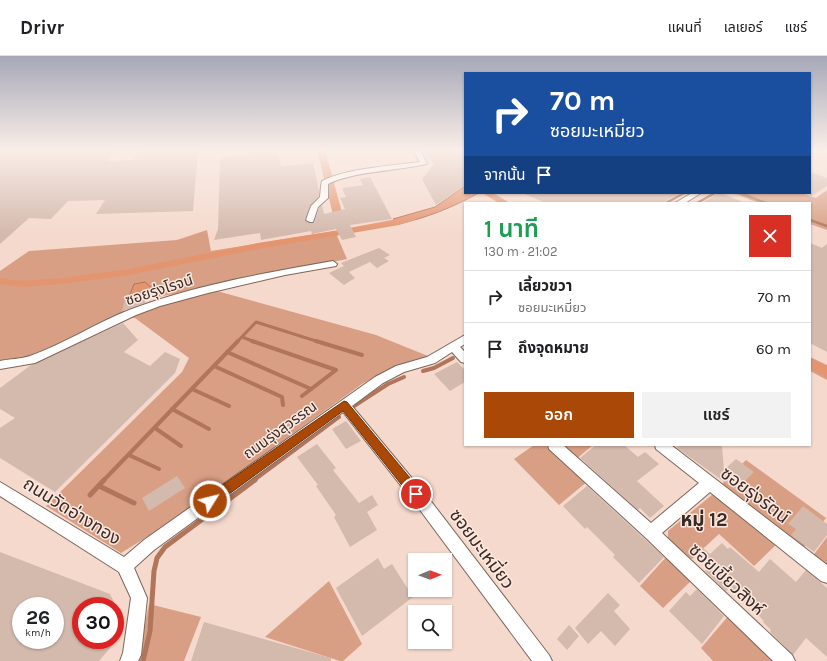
<!DOCTYPE html>
<html lang="th">
<meta charset="utf-8">
<style>
:root{--surface:#fff;--page:#f2f2f2;--text:#202124;--muted:#757577;--line:#e0e0e0;--accent:#aa4807}
body{margin:0;font-family:Karla,"Noto Sans Thai",sans-serif;background:var(--page);color:var(--text);height:100vh;display:flex;flex-direction:column;font-size:15px;white-space:nowrap}
*{box-sizing:border-box;margin:0}
p{font-size:13px;color:var(--muted)}
.icon{flex:none;width:22px;height:22px;fill:none;stroke:currentColor;stroke-width:2;stroke-linecap:round;stroke-linejoin:round}
.map{position:relative;flex:1;overflow:hidden}
.drawer{position:absolute;left:464px;top:146px;width:347px;height:244px;display:flex;flex-direction:column;background:var(--surface);border-radius:0px;box-shadow:0 1px 3px #0004}
.drawer>*{flex:none}
.hud{position:absolute;left:464px;top:16px;width:347px;height:122px;border-radius:0px;box-shadow:0 1px 3px #0004;background:#1a4fa0;color:#fff;overflow:hidden}
.needle{width:26px;rotate:89deg}
.fabs{position:absolute;left:408px;top:497px;display:grid;gap:8px}
.fabs a{display:grid;place-items:center;width:44px;height:44px;border-radius:0px;background:var(--surface);box-shadow:0 1px 3px #0004;font-size:20px}
.speed{position:absolute;left:12px;top:541px;display:flex;gap:8px;font-size:20px;font-weight:700;text-align:center}
.speed>*{display:grid;place-content:center;width:52px;height:52px;border-radius:50%;background:var(--surface);box-shadow:0 1px 3px #0004;line-height:1}
.speed small{font-size:10px;font-weight:400}
.speed .limit{border:6px solid #d22;background:#fff;color:#111}
.pin{position:absolute;display:grid;place-items:center;width:34px;height:34px;color:#fff;margin:-17px;border:2px solid #fff;border-radius:50%;box-shadow:0 1px 4px #0007}
.me{position:absolute;width:44px;margin:-22px;rotate:54deg;stroke-linejoin:round;filter:drop-shadow(0 0 3px #0008)}
.turn{display:flex;align-items:center;gap:14px;height:84px;padding:0 20px;font-size:18px}
.turn .icon{width:52px;height:52px;stroke-width:2.5}
.turn b{display:block;font-size:28px;line-height:34px}
.then{display:flex;align-items:center;height:38px;padding:0 20px;background:#0003;gap:8px;font-size:15px}
.round{display:grid;place-items:center;flex:none;width:42px;height:42px;border-radius:0px;background:var(--page)}
.head{display:flex;align-items:center;justify-content:space-between;height:68px;padding:0 20px}
h1{font-size:24px;font-weight:600;line-height:30px;color:#1e9e55}
.action{display:flex;gap:8px;margin-top:auto;padding:8px 20px}
.action a{flex:1;height:46px;border-radius:0px;background:var(--accent);color:#fff;font-size:16px;font-weight:600;line-height:46px;text-align:center}
.action a+a{background:var(--page);color:var(--text)}
ul{padding:0;list-style:none}
li{display:flex;align-items:center;gap:12px;height:52px;padding:0 20px;border-top:1px solid var(--line)}
li div{flex:1}
li b{display:block;font-size:15px}
li em{font-style:normal}
header{display:flex;align-items:center;gap:24px;box-sizing:border-box;height:56px;padding:0 20px;background:var(--surface);border-bottom:1px solid var(--line)}
header strong{font-size:19px}
nav{display:flex;gap:22px;margin-inline-start:auto;font-size:14px}
.map>svg:first-child{display:block}
.green{fill:#d99f84}
.water{fill:#e49570;stroke:#b0755a}
.lines{fill:none;stroke-linecap:round;stroke-linejoin:round}
.stream-far3{stroke:#b0755a;stroke-width:2.5}
.stream-far2{stroke:#b0755a;stroke-width:3}
.stream-far1{stroke:#b0755a;stroke-width:4}
.stream{stroke:#b0755a;stroke-width:5}
.canal{fill:#e49570;fill-rule:evenodd}
.building{fill:#d4b9ad;fill-rule:evenodd}
.minor-casing{stroke:#7e665b;stroke-width:2}
.minor{fill:#fff;fill-rule:evenodd}
.route{fill:#aa4807;stroke:#6e2f05}
.labels{text-anchor:middle;dominant-baseline:central;stroke-width:3;stroke-linejoin:round;paint-order:stroke}
.street-label{font-size:15px;fill:#362b27;stroke:#fee8de}
.near-street-label{font-size:18px;fill:#362b27;stroke:#fee8de}
.near-neighbourhood-label{font-size:19px;font-weight:bold;fill:#362b27;stroke:#fee8de}
</style>
<header>
<strong>Drivr</strong>
<nav><a>แผนที่</a><a>เลเยอร์</a><a>แชร์</a></nav>
</header>
<div class="map">
<svg width="827" height="605" viewBox="0 0 827 605">
<rect width="100%" height="100%" fill="#f5d9cd"/>
<g class="green">
<path d="M827,134V174L810,168V147H758L733,137H801L816,142Z"/>
<path d="M207,174L211,195L335,175L347,203L206,232L376,279L428,300L393,311L362,328L165,470L121,497L46,450L182,316L189,302L135,262H129L202,232L158,241L154,234L134,228L123,258L27,302L0,306V215L29,195L177,184Z"/>
<path d="M810,301L827,309V324L810,315Z"/>
<path d="M534,389H550L588,425L559,449L514,403Z"/>
<path d="M559,389H593L575,404Z"/>
<path d="M746,404L826,462L802,494L720,430Z"/>
<path d="M713,438L779,486L754,510L719,478L692,503L668,485V475Z"/>
<path d="M827,481V513L812,501Z"/>
<path d="M668,499L693,523L663,552L640,530Z"/>
<path d="M329,525L362,588L343,605H340L265,581Z"/>
<path d="M149,548L201,561L184,605H137Z"/>
<path d="M730,558L778,605H713L701,592Z"/>
</g>
<g class="water">
<path d="M465,130V137H479C453,151 427,162 398,168L393,163L435,151Z"/>
<path d="M145,226L156,236L129,241L134,228Z"/>
</g>
<g class="lines">
<g class="stream-far3">
<path d="M740,137L766,147"/>
<path d="M666,147L684,137"/>
<path d="M697,147L715,137"/>
<path d="M810,164L827,170"/>
</g>
<g class="stream-far2">
<path d="M242,281L255,286"/>
<path d="M237,286L256,266L319,286"/>
</g>
<g class="stream-far1">
<path d="M252,285L336,314L302,340"/>
<path d="M316,285L362,299"/>
<path d="M227,296L311,333"/>
<path d="M214,310L282,341L283,349"/>
<path d="M423,315L434,312L453,302"/>
<path d="M192,333L229,350"/>
<path d="M354,350L388,328L404,321"/>
<path d="M172,353L209,373"/>
<path d="M155,372L181,390"/>
<path d="M129,399L159,413"/>
<path d="M103,425L238,285"/>
<path d="M253,425L339,361"/>
</g>
<g class="stream">
<path d="M99,430L134,447"/>
<path d="M90,439L104,424"/>
<path d="M143,605L150,575L154,515L157,502L165,491L255,424"/>
</g>
<g class="canal">
<path d="M317,94H325L346,171L344,173L397,163L412,159L417,162L415,164L399,169L258,193L129,219L62,228L20,231L0,228V222L20,225L62,222L129,213L258,187L340,174L336,171Z"/>
<path d="M482,137H493L510,147H499Z"/>
<path d="M810,302L827,310V321L810,313Z"/>
</g>
</g>
<g class="building">
<path d="M0,94H116L108,105L133,104L142,94L198,95L193,155L96,158L105,144L68,145L51,163L29,162L0,188Z"/>
<path d="M423,94H465V129L436,149L422,123L434,108Z"/>
<path d="M278,95L281,110L313,107L319,135V140L310,150L305,165L314,167L319,152L322,149L324,158L345,153L340,142L346,141L342,132L363,129L360,123L370,121L392,163L350,169L356,181L342,184L336,173L312,178L311,175L261,184L260,177L214,184L218,173L220,103L223,101Z"/>
<path d="M810,116L827,122V130L810,141Z"/>
<path d="M522,137H680L662,147H546Z"/>
<path d="M719,137H721L745,147H702Z"/>
<path d="M810,187L822,192L827,188V296L810,287Z"/>
<path d="M379,192L390,199L384,202L389,205L377,212L370,206L349,216L355,222L344,229L329,217L344,210L341,207Z"/>
<path d="M145,241V247L122,255L125,243Z"/>
<path d="M123,267L138,284L124,296L150,310L165,296L180,303L175,317L55,436L0,402V372L15,362L0,353V332L31,309Z"/>
<path d="M457,306L465,314V326L450,335L434,318Z"/>
<path d="M346,365L361,385L346,393L332,373Z"/>
<path d="M317,388L336,412L333,414L359,447L372,439L378,449L367,456L377,474L350,491L334,461L336,459L316,430L318,429L297,401Z"/>
<path d="M596,389H624L638,401L645,396L659,408L637,425L664,450L650,462L640,452L638,454L580,402Z"/>
<path d="M680,389H719L722,391L724,414L736,403L754,416L736,434L677,392Z"/>
<path d="M177,420L185,432L149,455L142,442Z"/>
<path d="M587,430L664,501L639,527L613,501L615,499L587,471L585,473L563,450Z"/>
<path d="M803,450L827,468V479L814,496L791,479L796,473L788,468Z"/>
<path d="M722,487L728,493L730,491L759,516L770,503L796,526L806,514L827,532V601L806,582L793,599L770,576L771,574L763,566L764,565L730,531L726,535L705,515L709,511L694,497L701,490L710,498Z"/>
<path d="M0,496L110,538L116,550H81V584H117L99,605H0ZM21,550H55V584H21Z"/>
<path d="M378,502L384,513L392,508L413,541L362,580L336,532Z"/>
<path d="M697,533L724,560L702,588L669,555L686,536L690,540Z"/>
<path d="M608,537L620,549L614,555L630,573L615,590L601,575L588,588L575,572Z"/>
<path d="M204,566L331,602V605H191Z"/>
<path d="M569,569L579,580L567,594L557,583Z"/>
</g>
<g class="lines">
<defs>
<g id="minor">
<path d="M413,94H419L427,107L426,108C398,115 353,115 328,128V142L318,151L313,166H310L306,164L311,150L320,141L321,130L322,125C348,112 391,110 420,106Z"/>
<path d="M692,137H701L685,147H675Z"/>
<path d="M333,205L337,208L336,210L285,219L208,237L160,250L136,259L35,307L0,313V305C10,303 21,303 30,300C64,288 96,267 129,254C194,229 265,217 333,205Z"/>
<path d="M465,279V288L460,291L465,296V307L461,306L452,296L435,307L404,316L383,327L352,350L430,444L549,599L552,605H532L420,454L343,356L154,494L134,512L147,542L141,599L138,605H120L123,597L131,542L119,516L0,440V426L124,501L144,484L375,321L396,310L427,301Z"/>
<path d="M548,389H563L651,467L699,427L656,393L655,389H671L827,509V527L821,525L710,436L662,477L792,599L795,605H773L646,482L549,393Z"/>
</g>
</defs>
<use href="#minor" class="minor-casing"/>
<use href="#minor" class="minor"/>
</g>
<linearGradient id="sky" x2="0" y2="1"><stop stop-color="#a6a8b8"/><stop offset="0.53" stop-color="#faeee8"/><stop offset="1" stop-color="#faeee8" stop-opacity="0"/></linearGradient>
<rect width="827" height="178" fill="url(#sky)"/>
<path class="route" d="M344,345L347,346L420,434L422,438L420,442L416,443L412,442L343,355L214,449L210,451L205,449L204,445L205,441Z"/>
<g class="labels">
<g class="street-label">
<text transform="translate(159 234) rotate(-18)">ซอยรุ่งโรจน์</text>
<text transform="translate(280 374) rotate(-36)">ถนนรุ่งสุวรรณ</text>
</g>
<g class="near-street-label">
<text transform="translate(755 439) rotate(37)">ซอยรุ่งรัตน์</text>
<text transform="translate(72 455) rotate(32)">ถนนวัดอ่างทอง</text>
<text transform="translate(482 493) rotate(53)">ซอยมะเหมี่ยว</text>
<text transform="translate(727 523) rotate(43)">ซอยเขี้ยวสิงห์</text>
</g>
<g class="near-neighbourhood-label">
<text x="704" y="464">หมู่ 12</text>
</g>
</g>
</svg>
<div class="fabs">
<a><svg class="needle" viewBox="-14 -14 28 28"><path d="M0-13l5 13h-10z" fill="#e53935"/><path d="M0 13l5-13h-10z" fill="#757577"/></svg></a>
<a><svg class="icon" aria-label="search" viewBox="0 0 24 24"><circle cx="10" cy="10" r="6"/><path d="M15 15l6 6"/></svg></a>
</div>
<div class="speed"><div>26<small>km/h</small></div><div class="limit">30</div></div>
<div class="pin" style="left:416px;top:438px;background:#d93025"><svg class="icon" aria-label="arrive" viewBox="0 0 24 24"><path d="M6 21V4h12l-3 4 3 4H6"/></svg></div>
<svg class="me" style="left:210px;top:445px" viewBox="-20 -20 40 40"><circle r="17" fill="#aa4807" stroke="#fff" stroke-width="3"/><path d="M0-11L8 9 0 5-8 9z" fill="#fff"/></svg>
<div class="hud">
<div class="turn"><svg class="icon" aria-label="right" viewBox="0 0 24 24"><path d="M7 20v-9h11M14 6l5 5-5 5"/></svg><div><b>70 m</b>ซอยมะเหมี่ยว</div></div>
<div class="then">จากนั้น<svg class="icon" aria-label="arrive" viewBox="0 0 24 24"><path d="M6 21V4h12l-3 4 3 4H6"/></svg></div>
</div>
<section class="drawer">
<div class="head"><div><h1>1 นาที</h1><p>130 m · 21:02</p></div><a class="round" style="background:#d93025;color:#fff"><svg class="icon" aria-label="close" viewBox="0 0 24 24"><path d="M6 6l12 12M18 6L6 18"/></svg></a></div>
<ul>
<li><svg class="icon" aria-label="right" viewBox="0 0 24 24"><path d="M7 20v-9h11M14 6l5 5-5 5"/></svg><div><b>เลี้ยวขวา</b><p>ซอยมะเหมี่ยว</p></div><em>70 m</em></li>
<li><svg class="icon" aria-label="arrive" viewBox="0 0 24 24"><path d="M6 21V4h12l-3 4 3 4H6"/></svg><div><b>ถึงจุดหมาย</b></div><em>60 m</em></li>
</ul>
<div class="action"><a>ออก</a><a>แชร์</a></div>
</section>
</div>
